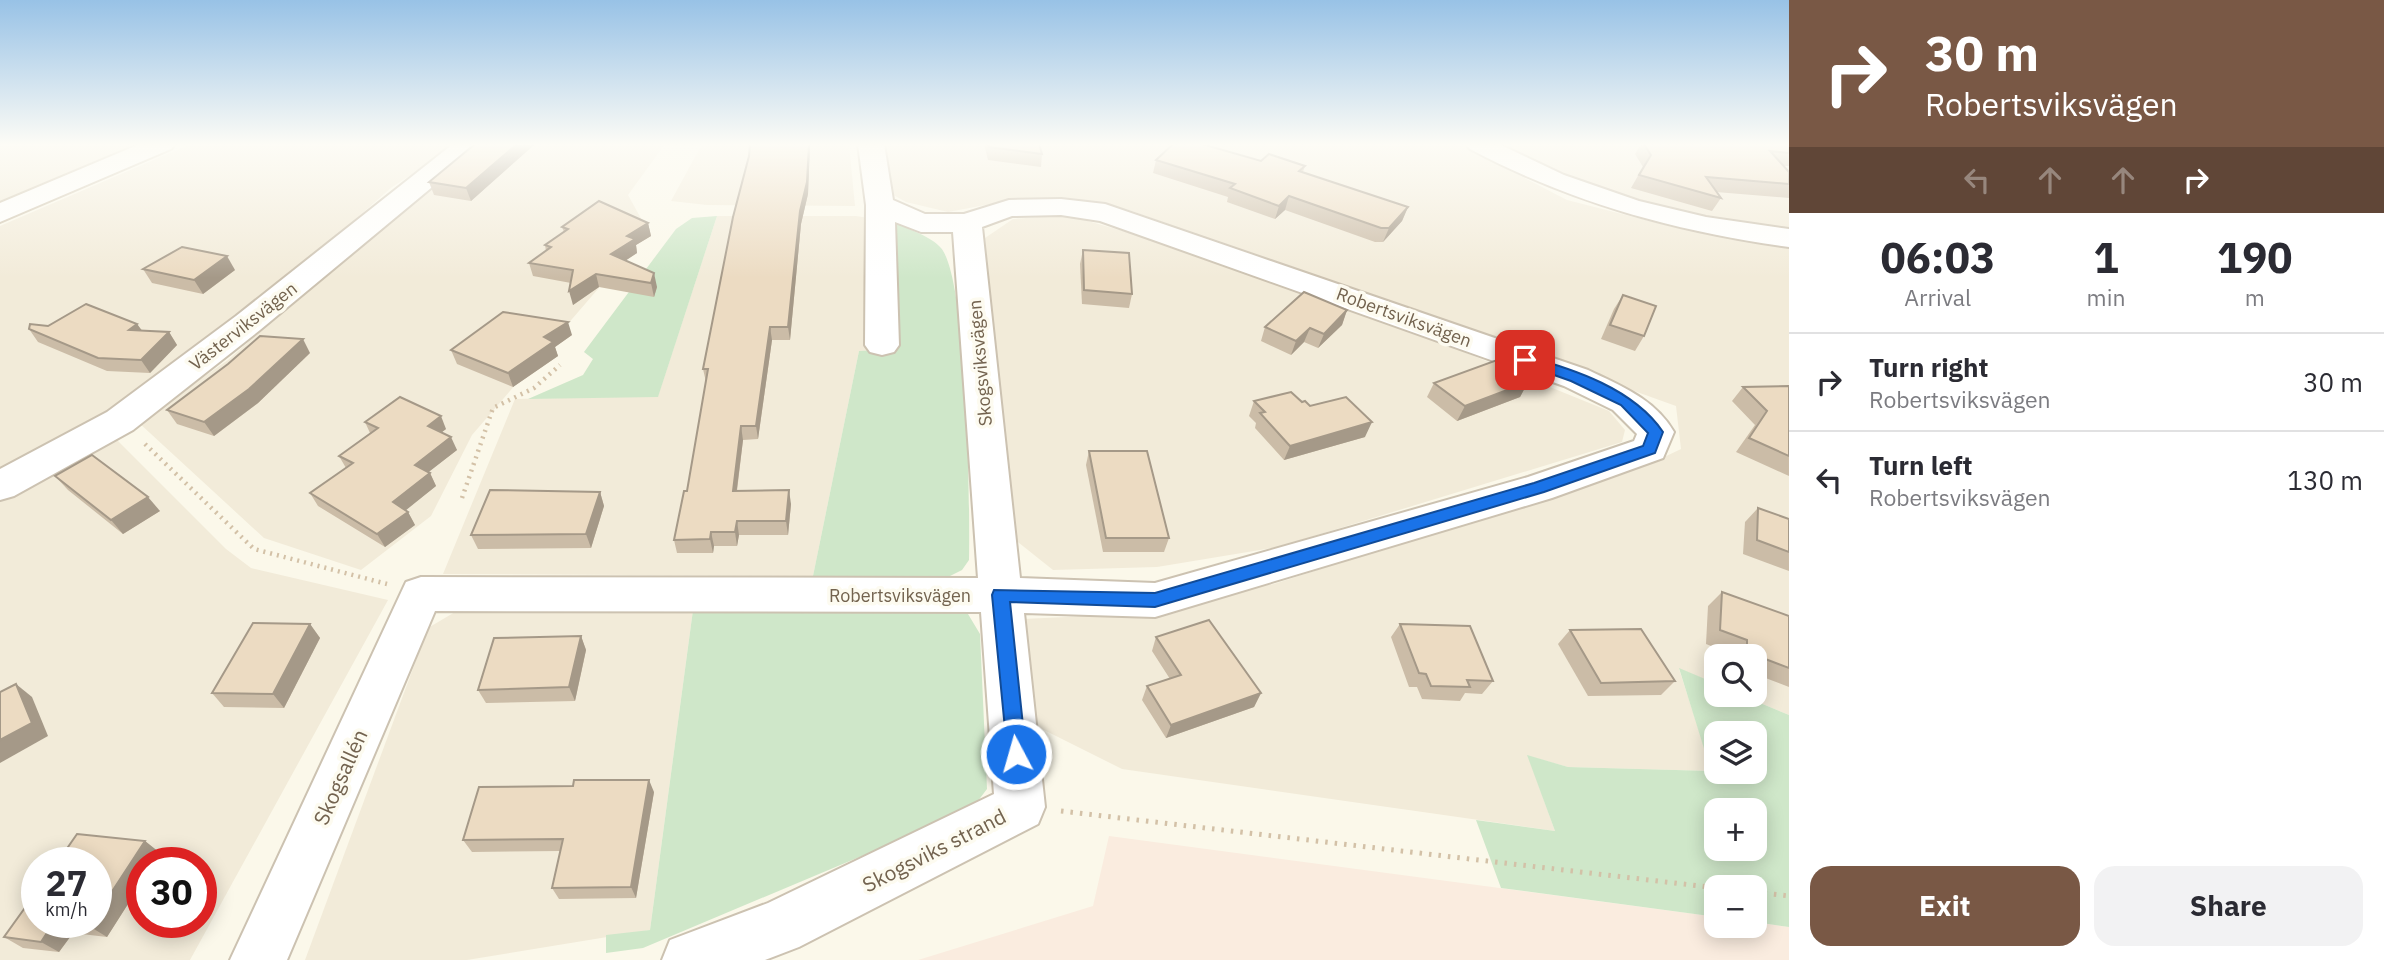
<!DOCTYPE html>
<meta charset="utf-8">
<style>
:root{--surface:#fff;--page:#f2f2f3;--text:#2b2b33;--muted:#7c7c81;--line:#e1e1e2;--accent:#795845}
body{margin:0;font-family:"IBM Plex Sans",sans-serif;background:var(--page);color:var(--text);height:100vh;display:flex;flex-direction:column;font-size:26px;white-space:nowrap}
*{box-sizing:border-box;margin:0}
p{font-size:23px;color:var(--muted)}
.icon{flex:none;width:38px;height:38px;fill:none;stroke:currentColor;stroke-width:2;stroke-linecap:round;stroke-linejoin:round}
.map{position:relative;flex:1;overflow:hidden}
.details{display:flex;flex-direction:column;background:var(--surface);width:595px}
.details>*{flex:none}
.hud{background:#795845;color:#fff;overflow:hidden}
.tools{position:absolute;left:1704px;top:644px;display:grid;gap:14px}
.tools a{display:grid;place-items:center;width:63px;height:63px;border-radius:14px;background:var(--surface);box-shadow:0 4px 18px #0003;font-size:35px}
.speed{position:absolute;left:21px;top:847px;display:flex;gap:14px;font-size:35px;font-weight:700;text-align:center}
.speed>*{display:grid;place-content:center;width:91px;height:91px;border-radius:50%;background:var(--surface);box-shadow:0 4px 18px #0003;line-height:1}
.speed small{font-size:18px;font-weight:400}
.speed .limit{border:10px solid #d22;background:#fff;color:#111}
.pin{position:absolute;display:grid;place-items:center;width:60px;height:60px;color:#fff;margin:-30px;border-radius:14px;box-shadow:0 4px 10px #0006}
.me{position:absolute;width:77px;margin:-38px;rotate:354deg;stroke-linejoin:round;filter:drop-shadow(0 0 5px #0008)}
.turn{display:flex;align-items:center;gap:24px;height:147px;padding:0 21px;font-size:32px}
.turn .icon{width:91px;height:91px;stroke-width:2.5}
.turn b{display:block;font-size:49px;line-height:60px}
.lanes{display:flex;align-items:center;height:66px;padding:0 21px;background:#0003;justify-content:center;gap:35px;direction:ltr}
.lanes .off{opacity:.35}
.eta{display:flex;justify-content:space-evenly;align-items:center;height:119px;text-align:center}
.eta b{font-size:42px;font-weight:800;line-height:49px}
.cta{display:flex;gap:14px;margin-top:auto;padding:14px 21px}
.cta a{flex:1;height:80px;border-radius:21px;background:var(--accent);color:#fff;font-size:28px;font-weight:800;line-height:80px;text-align:center}
.cta a+a{background:var(--page);color:var(--text)}
ul{padding:0;list-style:none}
li{display:flex;align-items:center;gap:21px;height:98px;padding:0 21px;border-top:2px solid var(--line)}
li div{flex:1}
li b{display:block;font-size:26px}
li em{font-style:normal}
main{display:flex;flex:1;min-height:0}
.map>svg:first-child{display:block}
.residential{fill:#f2ebd9;fill-rule:evenodd}
.commercial{fill:#faecdf}
.green{fill:#cfe7c9;fill-rule:evenodd}
.lines{fill:none;stroke-linecap:round;stroke-linejoin:round}
.street-casing{stroke:#ccc2b1;stroke-width:4}
.secondary-casing{stroke:#cec3ae;stroke-width:4}
.path-far1{stroke:#d3c1a7;stroke-width:4.5;stroke-dasharray:2 5;stroke-linecap:butt}
.path{stroke:#d3c1a7;stroke-width:5;stroke-dasharray:2.5 7;stroke-linecap:butt}
.street{fill:#fff;fill-rule:evenodd}
.secondary{fill:#fff;fill-rule:evenodd}
.wall{fill:#cbbca7}
.shaded-wall{fill:#a59988}
.building{fill:#ecdbc2;stroke:#a59988;stroke-width:2}
.route{fill:#1a73e8;stroke:#114b97;stroke-width:2}
.labels{text-anchor:middle;dominant-baseline:central;stroke-width:7;stroke-linejoin:round;paint-order:stroke}
.street-label{font-size:18px;fill:#73634f;stroke:#fdfbf0}
.near-street-label{font-size:21px;fill:#73634f;stroke:#fdfbf0}
</style>
<main>
<div class="map">
<svg width="1789" height="960" viewBox="0 0 1789 960">
<rect width="100%" height="100%" fill="#fbf8ea"/>
<g class="residential">
<path d="M0,144H136L0,201Z"/>
<path d="M191,144H459L392,187L238,323L140,394L0,474V226Z"/>
<path d="M481,144H665L628,195L648,231L472,435L431,516L361,570L264,538L138,422L228,360L353,250Z"/>
<path d="M702,144H849L855,206L707,205L671,201Z"/>
<path d="M882,144H1459L1567,200L1673,227L1789,244V715L1741,695H1755V656H1717V684L1679,669L1712,771L1568,767L1528,756L1555,831L1122,769L1032,724L1023,619L1088,616L1274,584L1658,460L1681,449L1676,406L1129,210L1063,201L1012,200L948,212L906,202L888,192Z"/>
<path d="M1496,144H1789V230L1693,219L1556,176Z"/>
<path d="M1067,215L1203,254L1459,350L1609,411L1625,430L1622,442L1278,547L1157,567L1053,570L1008,534L985,238L1013,219Z"/>
<path d="M717,216H856L894,222L892,349L859,351L813,576L443,574L515,399L658,396Z"/>
<path d="M112,435L226,549L251,568L388,600L190,960H0V495ZM37,863H96V922H37ZM142,863H201V922H142Z"/>
<path d="M693,610L650,930L467,960H305L428,628L455,612Z"/>
</g>
<path class="commercial" d="M1109,836L1717,917V926H1755V922L1789,927V960H918L1093,906Z"/>
<g class="green">
<path d="M717,216L658,397L528,399L583,375L593,359L584,352L676,229L692,218Z"/>
<path d="M894,222C908,229 932,237 941,248C968,280 970,509 969,560L962,570L946,578L813,576L859,351L891,349Z"/>
<path d="M930,605L968,614L980,634L987,789L971,810L643,948L606,953V935L650,930L693,610Z"/>
<path d="M1679,668L1717,684V695H1741L1789,715V927L1755,922V887H1717V917L1501,888L1476,820L1555,831L1527,755L1568,767L1711,771ZM1717,733H1755V772H1717ZM1755,810V849H1717V810Z"/>
</g>
<g class="lines">
<defs>
<g id="street">
<path d="M453,144H484L260,330L133,430L14,496L0,500V469L107,412L236,316Z"/>
<path d="M858,144H884L893,200L925,214H964L1009,200L1061,199L1105,204L1588,370C1621,386 1655,399 1674,432L1663,458L1552,498L1155,617L1024,613L1045,807L1038,824L799,947L765,960H662L670,940L768,903L994,794L981,612L435,611L287,960H230L406,582L421,577L978,578L953,232H921L895,222L899,345L894,352L882,355L870,352L865,345L866,205ZM1061,215L1100,221L1564,386L1613,410L1637,434L1634,441L1528,477L1155,583L1020,578L982,227L1012,216Z"/>
<path d="M1466,144H1499L1564,175L1639,201L1706,217L1789,229V247C1675,231 1572,203 1470,149Z"/>
</g>
<path id="secondary" d="M140,144H175L171,149L0,222V203Z"/>
</defs>
<use href="#street" class="street-casing"/>
<use href="#secondary" class="secondary-casing"/>
<g class="path-far1">
<path d="M145,444L254,549L387,584"/>
<path d="M462,498L493,408L534,388L560,365"/>
</g>
<g class="path">
<path d="M1061,811L1717,888"/>
<path d="M1755,892L1789,896"/>
</g>
<use href="#street" class="street"/>
<use href="#secondary" class="secondary"/>
</g>
<g class="wall">
<path d="M475,144H535L471,201L434,195L429,182Z"/>
<path d="M750,144H810L808,194L801,224L790,340H772L758,439L743,440L737,491L791,504L788,535H739L737,546H714L713,553H677L674,540L687,491L706,382L703,369L749,156Z"/>
<path d="M984,144H1039L1042,154L1041,167L988,160Z"/>
<path d="M1641,144H1789V166H1783L1789,184V198L1716,192L1721,198L1712,211L1631,188L1643,167L1635,154Z"/>
<path d="M1156,160L1305,166L1303,172L1408,207L1402,221L1383,242H1375L1285,210L1275,219L1227,202L1228,197L1153,173Z"/>
<path d="M648,223L651,236L636,245L637,253L625,261L657,287L654,297L599,287L573,305L571,283L533,276L529,263L546,251L545,245L564,232L562,227Z"/>
<path d="M1083,250L1132,294L1129,308L1082,304L1080,264Z"/>
<path d="M143,269L235,270L203,294L152,283Z"/>
<path d="M1623,295L1644,336L1635,351L1601,339L1614,309Z"/>
<path d="M1347,310L1342,325L1318,348L1304,342L1291,355L1261,341L1265,327Z"/>
<path d="M137,324L142,331L169,332L177,345L150,373L107,371L38,342L29,329L48,326Z"/>
<path d="M572,335L555,347L558,356L513,387L457,364L451,350Z"/>
<path d="M310,353L258,403L214,436L177,424L167,410Z"/>
<path d="M1528,382L1520,397L1457,421L1427,397L1434,383Z"/>
<path d="M1789,386V476L1736,452L1755,425L1732,401L1743,387Z"/>
<path d="M1254,401L1302,402L1365,437L1284,460L1255,428L1256,423L1249,416Z"/>
<path d="M365,422L446,429L442,432L457,450L428,472L430,473L436,486L405,510L408,512L415,525L385,547L318,506L310,493L346,468L339,456L370,433Z"/>
<path d="M1089,451L1169,538L1164,552H1103L1086,465Z"/>
<path d="M55,476L160,511L123,534L68,490Z"/>
<path d="M600,492L604,506L591,548L478,549L471,535Z"/>
<path d="M1758,508L1789,519V571L1743,554L1745,522Z"/>
<path d="M1722,592L1789,616V687L1755,674V656H1732V654L1706,644L1708,606Z"/>
<path d="M310,624L320,638L284,708L224,707L212,693Z"/>
<path d="M1400,624L1493,681L1482,694L1465,693L1460,701L1422,699L1417,687H1409L1391,637Z"/>
<path d="M1570,630L1675,681L1661,695L1588,696L1558,644Z"/>
<path d="M581,636L586,650L575,701L486,703L478,690Z"/>
<path d="M1156,637L1261,693L1254,707L1166,738L1142,700L1147,686L1170,679L1152,651Z"/>
<path d="M654,792L636,898L559,899L552,888L560,851L472,852L463,840Z"/>
<path d="M77,834L145,841L160,853L154,863H142V882L107,937L73,933L59,952L23,948L4,937L37,891V922H96V863H57Z"/>
</g>
<g class="shaded-wall">
<path d="M517,144H535L471,201L466,188Z"/>
<path d="M809,144H810L808,194L801,224L790,340L788,327L800,211Z"/>
<path d="M1289,196L1285,210L1275,219L1279,206Z"/>
<path d="M1408,207L1402,221L1383,242L1389,228Z"/>
<path d="M648,223L651,236L636,245L637,253L614,268L611,254L627,236Z"/>
<path d="M227,256L235,270L203,294L194,280Z"/>
<path d="M654,273L657,287L654,297L651,283Z"/>
<path d="M596,274L599,287L573,305L569,291Z"/>
<path d="M1347,310L1342,325L1318,348L1324,334Z"/>
<path d="M568,322L572,335L555,347L558,356L513,387L508,373L544,337Z"/>
<path d="M137,324L146,336L129,330Z"/>
<path d="M770,327L772,340L758,439L756,426Z"/>
<path d="M1310,328L1304,342L1291,355L1296,341Z"/>
<path d="M169,332L177,345L150,373L141,360Z"/>
<path d="M303,339L310,353L258,403L214,436L204,422Z"/>
<path d="M1528,382L1520,397L1457,421L1465,406Z"/>
<path d="M441,416L446,429L434,438L428,426Z"/>
<path d="M1372,422L1365,437L1284,460L1290,446Z"/>
<path d="M741,426L743,440L735,504L733,491Z"/>
<path d="M451,437L457,450L421,478L415,465Z"/>
<path d="M430,473L436,486L400,515L393,502Z"/>
<path d="M789,490L791,504L788,535L786,521Z"/>
<path d="M600,492L604,506L591,548L586,534Z"/>
<path d="M148,497L160,511L123,534L111,520Z"/>
<path d="M408,512L415,525L385,547L377,534Z"/>
<path d="M737,521L739,535L737,546L735,532Z"/>
<path d="M711,532L714,546L713,553L710,539Z"/>
<path d="M310,624L320,638L284,708L273,694Z"/>
<path d="M581,636L586,650L575,701L569,687Z"/>
<path d="M16,684L32,697L48,736L0,763V740Z"/>
<path d="M1261,693L1254,707L1166,738L1171,725Z"/>
<path d="M649,780L654,792L636,898L631,887Z"/>
<path d="M145,841L160,853L154,863H142V882L107,937L89,926L92,922H96V916Z"/>
<path d="M54,922L73,933L59,952L41,942Z"/>
</g>
<g class="building">
<path d="M475,144H517L466,188L429,182Z"/>
<path d="M750,144H809L807,182L800,211L788,327H770L756,426H741L733,491L789,490L786,521H737L735,532H711L710,539L674,540L684,491H687L708,369H703L733,217L749,156Z"/>
<path d="M988,144H1039L1042,154L989,147Z"/>
<path d="M1173,144H1202L1261,161L1269,154L1305,166L1299,171L1408,207L1389,228H1381L1289,196L1279,206L1230,188L1235,184L1156,160Z"/>
<path d="M1644,144H1789V153L1770,151L1789,172V184L1706,177L1721,198L1639,175L1651,155Z"/>
<path d="M599,201L648,223L627,236L635,239L611,254L654,273L651,283L596,274L569,291L573,270L529,263L551,247L545,245L568,229L562,227Z"/>
<path d="M182,247L227,256L194,280L143,269Z"/>
<path d="M1083,250L1129,253L1132,294L1084,290Z"/>
<path d="M1304,292L1347,310L1324,334L1310,328L1296,341L1265,327Z"/>
<path d="M1623,295L1656,306L1644,336L1610,325Z"/>
<path d="M86,304L137,324L129,330L169,332L141,360L98,358L29,329L30,324L48,326Z"/>
<path d="M503,312L568,322L544,337L553,342L508,373L451,350Z"/>
<path d="M260,336L303,339L249,389L204,422L167,410L228,364Z"/>
<path d="M1497,360L1528,382L1465,406L1434,383Z"/>
<path d="M1789,386V456L1749,438L1767,411L1743,387Z"/>
<path d="M1291,392L1302,402L1305,401L1310,406L1346,397L1372,422L1290,446L1260,413L1265,412L1254,401Z"/>
<path d="M400,397L441,416L428,426L451,437L415,465L430,473L393,502L408,512L377,534L310,493L353,463L339,456L378,428L365,422Z"/>
<path d="M1089,451H1147L1169,538H1106Z"/>
<path d="M92,455L148,497L111,520L55,476Z"/>
<path d="M490,490L600,492L586,534L471,535Z"/>
<path d="M1758,508L1789,519V552L1757,540Z"/>
<path d="M1722,592L1789,616V668L1747,652V640L1720,630Z"/>
<path d="M1209,620L1261,693L1171,725L1147,686L1181,675L1156,637Z"/>
<path d="M253,623L310,624L273,694L212,693Z"/>
<path d="M1400,624L1470,626L1493,681L1467,680L1470,687L1431,686L1426,674L1419,673Z"/>
<path d="M1641,629L1675,681L1601,683L1570,630Z"/>
<path d="M581,636L569,687L478,690L494,638Z"/>
<path d="M16,684L32,723L0,740V692Z"/>
<path d="M574,780H649L631,887L552,888L563,839L463,840L479,787L573,786Z"/>
<path d="M77,834L145,841L96,916V863H57Z"/>
<path d="M37,891V922H54L41,942L4,937Z"/>
<path d="M58,922H92L89,926Z"/>
</g>
<linearGradient id="sky" x2="0" y2="1"><stop stop-color="#98c2e6"/><stop offset="0.52" stop-color="#fdfcf6"/><stop offset="1" stop-color="#fdfcf6" stop-opacity="0"/></linearGradient>
<rect width="1789" height="278" fill="url(#sky)"/>
<path class="route" d="M1525,356C1574,369 1634,389 1663,432L1655,453L1544,492L1155,607L1010,602L1026,754L1023,760L1016,763L1008,760L992,595L994,590L1155,593L1534,483L1643,446L1648,433L1621,405L1571,381L1520,363L1518,360Z"/>
<g class="labels">
<g class="street-label">
<text transform="translate(1404 317) rotate(20)">Robertsviksvägen</text>
<text transform="translate(243 326) rotate(-38)">Västerviksvägen</text>
<text transform="translate(980 363) rotate(-95)">Skogsviksvägen</text>
<text x="900" y="595">Robertsviksvägen</text>
</g>
<g class="near-street-label">
<text transform="translate(340 777) rotate(-66)">Skogsallén</text>
<text transform="translate(934 850) rotate(-27)">Skogsviks strand</text>
</g>
</g>
</svg>
<div class="tools">
<a><svg class="icon" aria-label="search" viewBox="0 0 24 24"><circle cx="10" cy="10" r="6"/><path d="M15 15l6 6"/></svg></a>
<a><svg class="icon" aria-label="layers" viewBox="0 0 24 24"><path d="M12 4l9 5-9 5-9-5zM3 14l9 5 9-5"/></svg></a>
<a>+</a>
<a>−</a>
</div>
<div class="speed"><div>27<small>km/h</small></div><div class="limit">30</div></div>
<div class="pin" style="left:1525px;top:360px;background:#d93025"><svg class="icon" aria-label="arrive" viewBox="0 0 24 24"><path d="M6 21V4h12l-3 4 3 4H6"/></svg></div>
<svg class="me" style="left:1016px;top:754px" viewBox="-20 -20 40 40"><circle r="17" fill="#1a73e8" stroke="#fff" stroke-width="3"/><path d="M0-11L8 9 0 5-8 9z" fill="#fff"/></svg>
</div>
<section class="details">
<div class="hud">
<div class="turn"><svg class="icon" aria-label="right" viewBox="0 0 24 24"><path d="M7 20v-9h11M14 6l5 5-5 5"/></svg><div><b>30 m</b>Robertsviksvägen</div></div>
<div class="lanes"><svg class="icon off" aria-label="left" viewBox="0 0 24 24"><path d="M17 20v-9H6M10 6l-5 5 5 5"/></svg><svg class="icon off" aria-label="ahead" viewBox="0 0 24 24"><path d="M12 20V5M6 11l6-6 6 6"/></svg><svg class="icon off" aria-label="ahead" viewBox="0 0 24 24"><path d="M12 20V5M6 11l6-6 6 6"/></svg><svg class="icon" aria-label="right" viewBox="0 0 24 24"><path d="M7 20v-9h11M14 6l5 5-5 5"/></svg></div>
</div>
<div class="eta">
<div><b>06:03</b><p>Arrival</p></div>
<div><b>1</b><p>min</p></div>
<div><b>190</b><p>m</p></div>
</div>
<ul>
<li><svg class="icon" aria-label="right" viewBox="0 0 24 24"><path d="M7 20v-9h11M14 6l5 5-5 5"/></svg><div><b>Turn right</b><p>Robertsviksvägen</p></div><em>30 m</em></li>
<li><svg class="icon" aria-label="left" viewBox="0 0 24 24"><path d="M17 20v-9H6M10 6l-5 5 5 5"/></svg><div><b>Turn left</b><p>Robertsviksvägen</p></div><em>130 m</em></li>
</ul>
<div class="cta"><a>Exit</a><a>Share</a></div>
</section>
</main>
